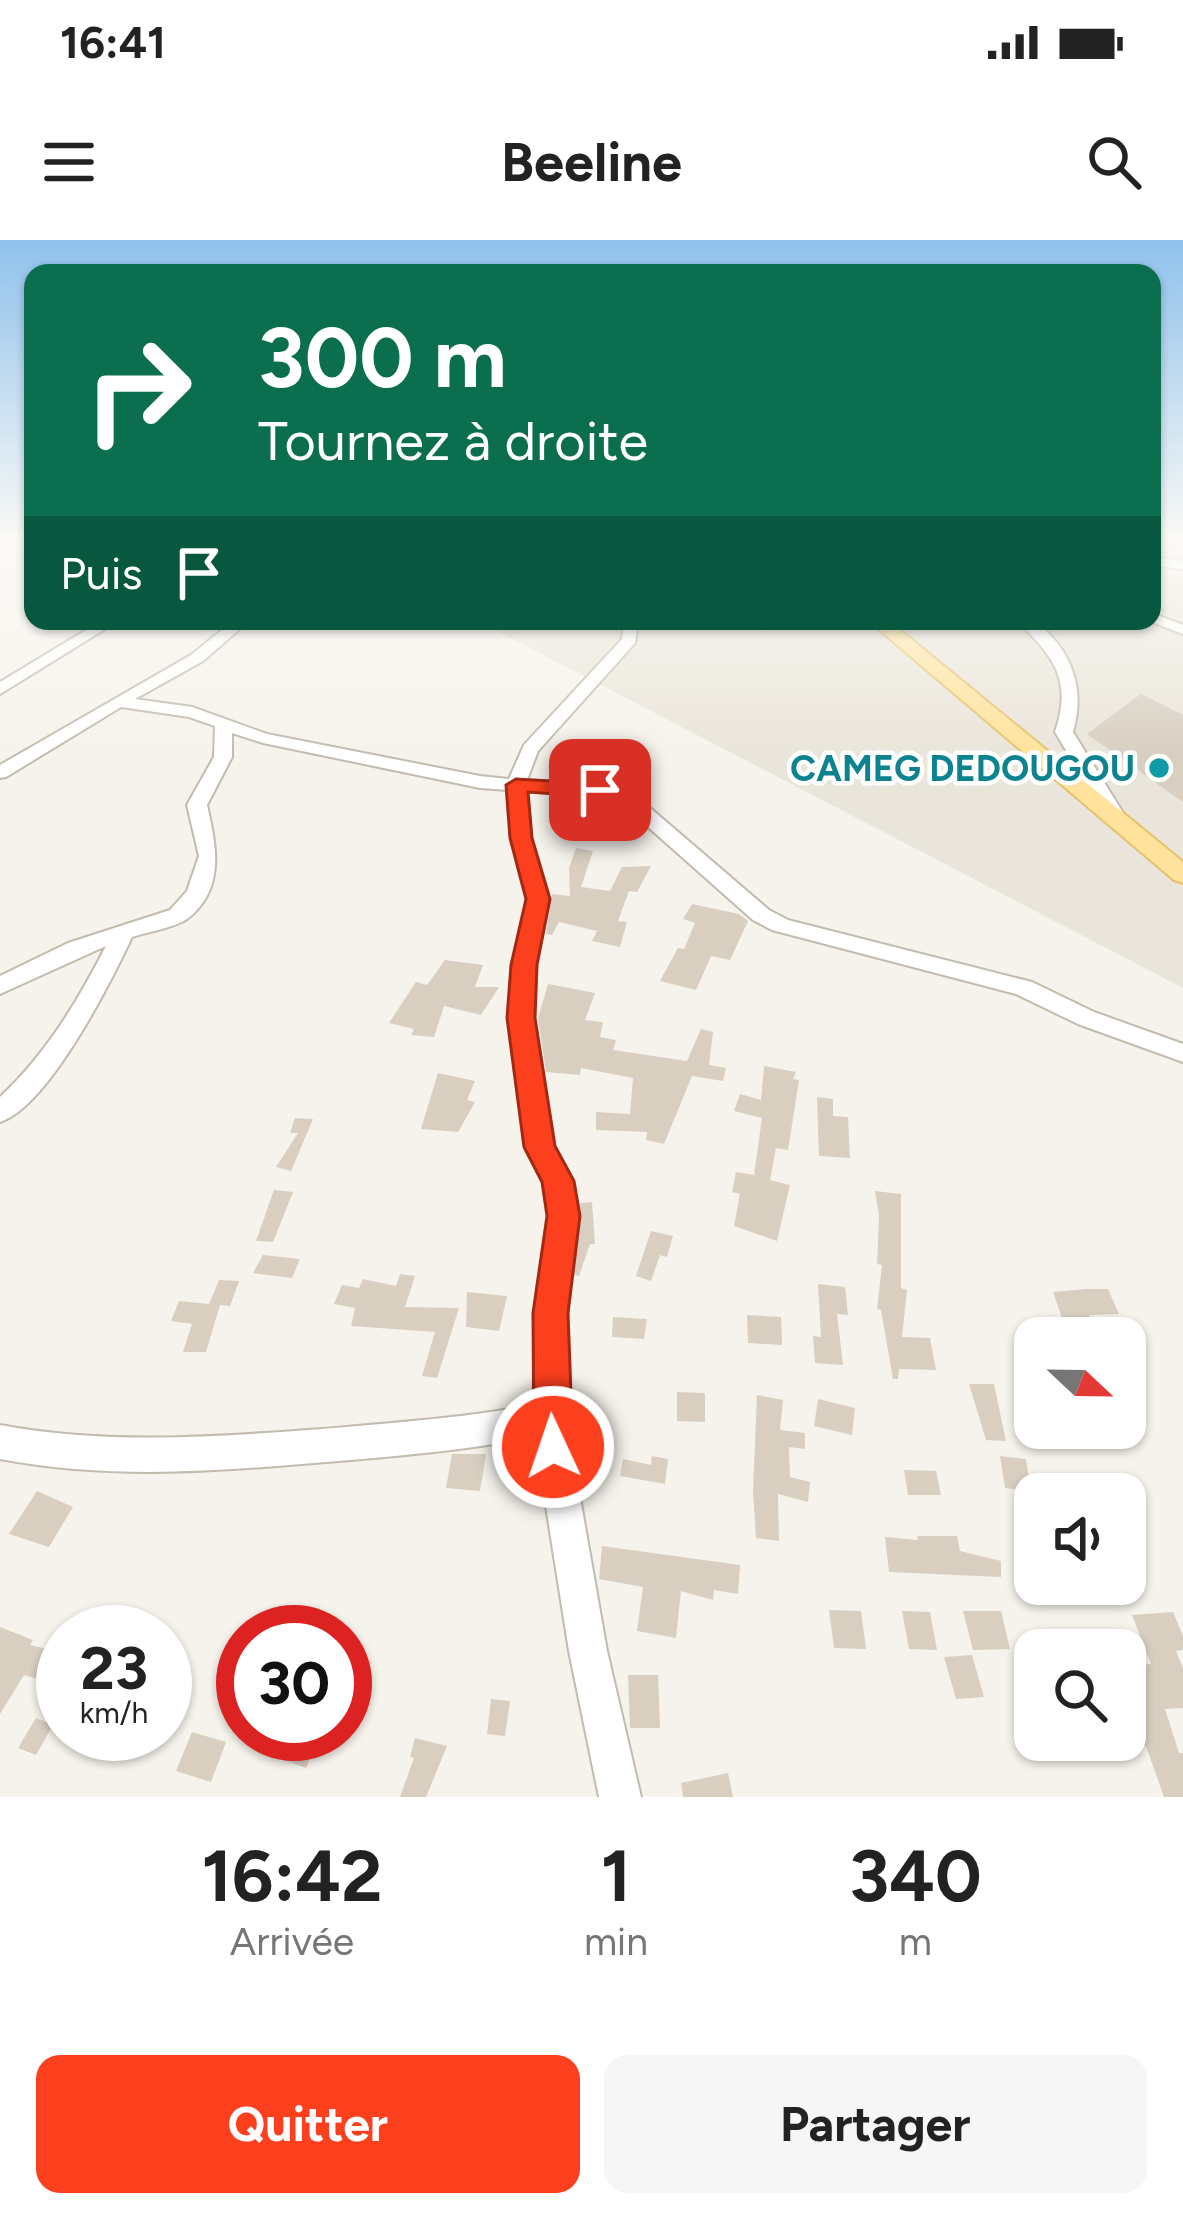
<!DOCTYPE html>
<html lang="fr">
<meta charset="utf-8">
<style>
:root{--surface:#fff;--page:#f6f6f6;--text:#222;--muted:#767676;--accent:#fc3f1d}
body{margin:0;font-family:Figtree,sans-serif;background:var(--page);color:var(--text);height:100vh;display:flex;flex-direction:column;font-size:45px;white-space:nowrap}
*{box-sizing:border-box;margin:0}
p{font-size:39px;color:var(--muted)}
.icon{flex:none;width:66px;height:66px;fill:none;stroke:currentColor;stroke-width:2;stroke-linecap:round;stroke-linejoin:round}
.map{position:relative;height:1557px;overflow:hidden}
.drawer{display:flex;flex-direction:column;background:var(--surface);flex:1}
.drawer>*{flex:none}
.banner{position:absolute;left:24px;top:24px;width:1137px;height:366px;border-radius:24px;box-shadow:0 3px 9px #0004;background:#0b6e4f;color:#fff;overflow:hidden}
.needle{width:78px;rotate:112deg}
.controls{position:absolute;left:1014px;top:1077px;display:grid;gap:24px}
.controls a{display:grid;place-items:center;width:132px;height:132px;border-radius:24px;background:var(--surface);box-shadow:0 3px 9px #0004;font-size:60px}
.speed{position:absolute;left:36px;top:1365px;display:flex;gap:24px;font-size:60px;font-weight:700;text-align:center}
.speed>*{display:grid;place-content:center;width:156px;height:156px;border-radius:50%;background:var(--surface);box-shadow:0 3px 9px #0004;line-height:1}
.speed small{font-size:30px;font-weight:400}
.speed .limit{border:18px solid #d22;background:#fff;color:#111}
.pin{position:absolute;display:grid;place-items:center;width:102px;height:102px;color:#fff;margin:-51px;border-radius:24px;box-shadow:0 6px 18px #0006}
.me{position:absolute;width:132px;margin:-66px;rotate:357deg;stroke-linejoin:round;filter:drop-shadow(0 0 9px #0008)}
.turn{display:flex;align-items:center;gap:42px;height:252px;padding:0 36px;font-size:54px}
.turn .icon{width:156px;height:156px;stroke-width:2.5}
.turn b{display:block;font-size:84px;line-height:102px}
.then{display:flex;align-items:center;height:114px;padding:0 36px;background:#0003;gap:24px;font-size:45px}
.eta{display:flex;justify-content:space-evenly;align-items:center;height:204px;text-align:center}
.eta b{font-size:72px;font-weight:700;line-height:84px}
.action{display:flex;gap:24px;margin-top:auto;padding:24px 36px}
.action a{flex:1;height:138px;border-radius:24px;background:var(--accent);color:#fff;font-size:48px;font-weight:700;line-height:138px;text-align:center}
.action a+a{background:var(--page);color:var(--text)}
.status{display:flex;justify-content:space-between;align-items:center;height:84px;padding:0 60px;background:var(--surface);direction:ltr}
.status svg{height:33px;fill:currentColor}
header{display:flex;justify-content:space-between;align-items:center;height:156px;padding:0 36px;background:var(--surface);font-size:54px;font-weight:700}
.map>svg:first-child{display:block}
.residential{fill:#eae5da}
.building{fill:#d8cfc1}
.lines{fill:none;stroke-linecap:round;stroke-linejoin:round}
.minor-casing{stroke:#c2bbae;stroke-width:4}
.major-casing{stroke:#e6c16a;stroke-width:4}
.minor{fill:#fff;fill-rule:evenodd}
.major{fill:#ffe39c;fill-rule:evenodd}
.route{fill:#fc3f1d;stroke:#a42913;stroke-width:3}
.culture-dot{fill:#0f9aa8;stroke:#fff;stroke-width:4.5}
.labels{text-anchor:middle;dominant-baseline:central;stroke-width:9;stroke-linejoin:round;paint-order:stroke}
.far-culture-label{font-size:36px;font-weight:bold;fill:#0d838f;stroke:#fff;text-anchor:end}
</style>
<div class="status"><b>16:41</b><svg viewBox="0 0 49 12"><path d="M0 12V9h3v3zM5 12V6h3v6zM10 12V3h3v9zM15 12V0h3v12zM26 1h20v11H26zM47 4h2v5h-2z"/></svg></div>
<header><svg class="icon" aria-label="menu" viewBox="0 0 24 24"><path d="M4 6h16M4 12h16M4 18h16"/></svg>Beeline<svg class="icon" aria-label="search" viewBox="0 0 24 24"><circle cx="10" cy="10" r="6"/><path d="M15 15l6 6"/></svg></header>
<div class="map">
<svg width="1183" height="1557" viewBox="0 0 1183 1557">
<rect width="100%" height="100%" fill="#f6f3ec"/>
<path class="residential" d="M1152,297H1183V748L478,381H1152Z"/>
<g class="building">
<path d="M1141,454L1183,475V562L1087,494Z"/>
<path d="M576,608L593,611L581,647L610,651L622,627L651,626L637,652L629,651L618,681L627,682L620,707L592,701L597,691L559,682L552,695L546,694L552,654L570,656L569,628Z"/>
<path d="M692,664L739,674L748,681L730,720L711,716L696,750L660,741L678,708L684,709L695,683L683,679Z"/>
<path d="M445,720L483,725L475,747H499L481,775L444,766L434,797L411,795L414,789L389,783L416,742L427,745Z"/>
<path d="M548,744L595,753L585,780L603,782L600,797L616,800L613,810L687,821L701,789L713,792L709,825L726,828L723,841L692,836L664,904L646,900L647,892L596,890V872L630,874L633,838L581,828L580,835L546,832L538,778Z"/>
<path d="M764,826L796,832L793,839L799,840L788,910L776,908L770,940L790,945L777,1001L734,986L740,954L732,952L736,932L754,935L762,878L734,871L740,854L761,860Z"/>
<path d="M438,833L475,841L467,860L475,862L458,892L421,889Z"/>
<path d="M817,857L833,859V876L848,877L850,918L819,916Z"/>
<path d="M295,878L313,879L291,931L276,927L298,893H290Z"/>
<path d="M274,950L293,952L273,1002L256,1001Z"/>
<path d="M875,951L901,954V1048L907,1050L902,1097L930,1098L936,1130L899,1129L898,1139H893L881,1070L877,1069L882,1025L877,1024L879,976Z"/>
<path d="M592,962L595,1004H590L579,1036L574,1035L580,963Z"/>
<path d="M651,991L673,996L667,1017L660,1015L651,1041L636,1036Z"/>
<path d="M263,1015L300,1019L292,1038L253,1033Z"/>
<path d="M400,1034L415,1036L405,1067L459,1068L437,1138L422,1136L435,1092L351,1086L355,1068L334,1064L342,1045L359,1048L363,1039L396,1046Z"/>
<path d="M219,1040L239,1041L230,1066L220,1065L206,1112H183L192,1084L171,1081L179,1061L209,1064Z"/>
<path d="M818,1044L845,1047L848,1075L837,1074L843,1125L815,1123L813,1096L821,1097Z"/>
<path d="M1085,1049H1108L1119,1074L1089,1075L1100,1098H1069L1053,1052Z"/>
<path d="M467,1052L507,1056L499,1091L466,1087Z"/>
<path d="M747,1075L781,1077L782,1105L748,1103Z"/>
<path d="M613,1077L647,1079L644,1099L612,1097Z"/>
<path d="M969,1144H994L1006,1201L986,1200Z"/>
<path d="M677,1152L705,1153V1182L677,1181Z"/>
<path d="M757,1155L783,1160L780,1190L805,1193V1209L789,1207L790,1237L810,1242L808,1262L778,1254L779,1301L756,1298L753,1250Z"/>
<path d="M818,1159L855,1168L852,1195L814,1186Z"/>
<path d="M452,1214H486L480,1251L446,1248Z"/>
<path d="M652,1216L668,1219L665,1244L620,1236L623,1219L651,1225Z"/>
<path d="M1000,1216L1026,1219L1031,1251L1005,1248Z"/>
<path d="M904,1230L936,1231L941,1255H908Z"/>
<path d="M37,1251L73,1267L49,1307L9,1294Z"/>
<path d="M917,1296H957L960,1311L1001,1321V1337L889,1332L885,1297L918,1300Z"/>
<path d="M602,1306L740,1325L738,1354L714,1350L713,1360L681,1351L676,1398L637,1391L643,1347L599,1339Z"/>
<path d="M829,1370L861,1371L866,1409L834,1408Z"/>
<path d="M902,1371L930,1372L937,1410L909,1409Z"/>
<path d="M963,1371H1001L1010,1409L973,1410Z"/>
<path d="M1173,1372L1183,1396V1410L1176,1411L1183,1428V1468L1165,1469L1179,1513H1183V1557H1164L1146,1506H1137L1125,1472V1426L1151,1424L1132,1375Z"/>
<path d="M0,1387L33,1400L30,1405L56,1411L41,1440L24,1435L0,1474Z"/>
<path d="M972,1415L984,1457L956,1459L944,1417Z"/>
<path d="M628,1435H658L660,1488H630Z"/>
<path d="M491,1459L510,1461L505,1496L487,1494Z"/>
<path d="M36,1478L53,1485L36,1515L18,1508Z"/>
<path d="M192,1492L226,1502L211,1542L176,1531Z"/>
<path d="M290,1494L316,1504L306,1528L279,1518Z"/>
<path d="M415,1498L447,1506L426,1557H400L414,1518L410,1517Z"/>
<path d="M728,1533L733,1557H683L681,1543Z"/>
</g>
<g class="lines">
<defs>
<g id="minor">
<path d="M1152,317L1183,321V329L1152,325Z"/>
<path d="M1152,373L1183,385V394L1149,381Z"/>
<path d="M101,381H118L0,454V442Z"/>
<path d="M233,381H249L203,421L135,459L192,467L267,494L480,536L509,539L524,505L622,399L624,381H638L635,403L538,511L527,540L600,545L635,555L769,670L788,680L1032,742L1094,772L1183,804V822L1078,784L1016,754L772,690L753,680L621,563L599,557L526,551L531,598L549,659L535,725L533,778L552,906L572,941L578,976L567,1049L566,1178L607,1411L641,1557H599L569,1411L535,1197C462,1211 388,1217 314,1223C208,1232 105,1239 0,1219V1185C108,1205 213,1197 322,1189C392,1183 463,1178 533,1165L537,1049L550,976L544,942L526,907L509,778L513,725L527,659L511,598L507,550L480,548L263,503L232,493V517L207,565C216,605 226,649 187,679C173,688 148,692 132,697C111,742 48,867 0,882V857C46,814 78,761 106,706L0,754V736L68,703L170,670L187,651L199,616L187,565L214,517L215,486L189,477L121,467L6,537L0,538V525L191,415Z"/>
<path d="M1017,381H1034C1071,408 1086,448 1073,492L1125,576L1122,580H1108L1055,492C1073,439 1053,416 1017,381Z"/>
</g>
<path id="major" d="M869,381H889L1183,622V643L1174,640Z"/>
</defs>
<use href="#minor" class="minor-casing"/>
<use href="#major" class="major-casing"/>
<use href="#minor" class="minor"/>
<use href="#major" class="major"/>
</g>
<linearGradient id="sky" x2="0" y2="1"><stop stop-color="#8fc1ec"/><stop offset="0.58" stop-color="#fbfaf6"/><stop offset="1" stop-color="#fbfaf6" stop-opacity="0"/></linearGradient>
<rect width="1183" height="515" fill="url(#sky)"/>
<path class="route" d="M516,539L600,544L610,550L600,557L528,552L532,598L550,659L537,725L535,778L555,906L574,941L580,976L568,1073L573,1207L567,1220L553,1226L540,1220L534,1207L533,1073L547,976L542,942L524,907L507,778L511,725L526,659L510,598L506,545Z"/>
<circle class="culture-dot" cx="1159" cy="528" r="12"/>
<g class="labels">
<g class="far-culture-label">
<text x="1135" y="528">CAMEG DEDOUGOU</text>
</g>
</g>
</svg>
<div class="controls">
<a><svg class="needle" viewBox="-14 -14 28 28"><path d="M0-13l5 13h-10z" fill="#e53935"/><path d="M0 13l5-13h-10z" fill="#767676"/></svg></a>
<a><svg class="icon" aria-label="sound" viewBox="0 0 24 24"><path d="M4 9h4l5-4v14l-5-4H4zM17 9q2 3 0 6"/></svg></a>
<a><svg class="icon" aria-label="search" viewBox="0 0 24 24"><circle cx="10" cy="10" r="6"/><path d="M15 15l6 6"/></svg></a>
</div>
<div class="speed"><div>23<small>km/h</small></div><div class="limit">30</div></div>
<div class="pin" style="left:600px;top:550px;background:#d93025"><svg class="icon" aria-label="arrive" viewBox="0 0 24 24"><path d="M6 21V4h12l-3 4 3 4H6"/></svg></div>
<svg class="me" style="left:553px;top:1207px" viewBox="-20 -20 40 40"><circle r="17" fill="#fc3f1d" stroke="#fff" stroke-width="3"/><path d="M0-11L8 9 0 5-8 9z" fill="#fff"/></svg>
<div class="banner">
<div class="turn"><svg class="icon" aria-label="right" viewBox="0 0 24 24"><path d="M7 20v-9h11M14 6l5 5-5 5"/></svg><div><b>300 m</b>Tournez à droite</div></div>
<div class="then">Puis<svg class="icon" aria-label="arrive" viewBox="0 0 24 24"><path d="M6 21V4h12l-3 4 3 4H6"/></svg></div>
</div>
</div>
<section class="drawer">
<div class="eta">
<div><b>16:42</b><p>Arrivée</p></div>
<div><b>1</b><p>min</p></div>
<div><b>340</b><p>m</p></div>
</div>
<div class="action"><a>Quitter</a><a>Partager</a></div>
</section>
